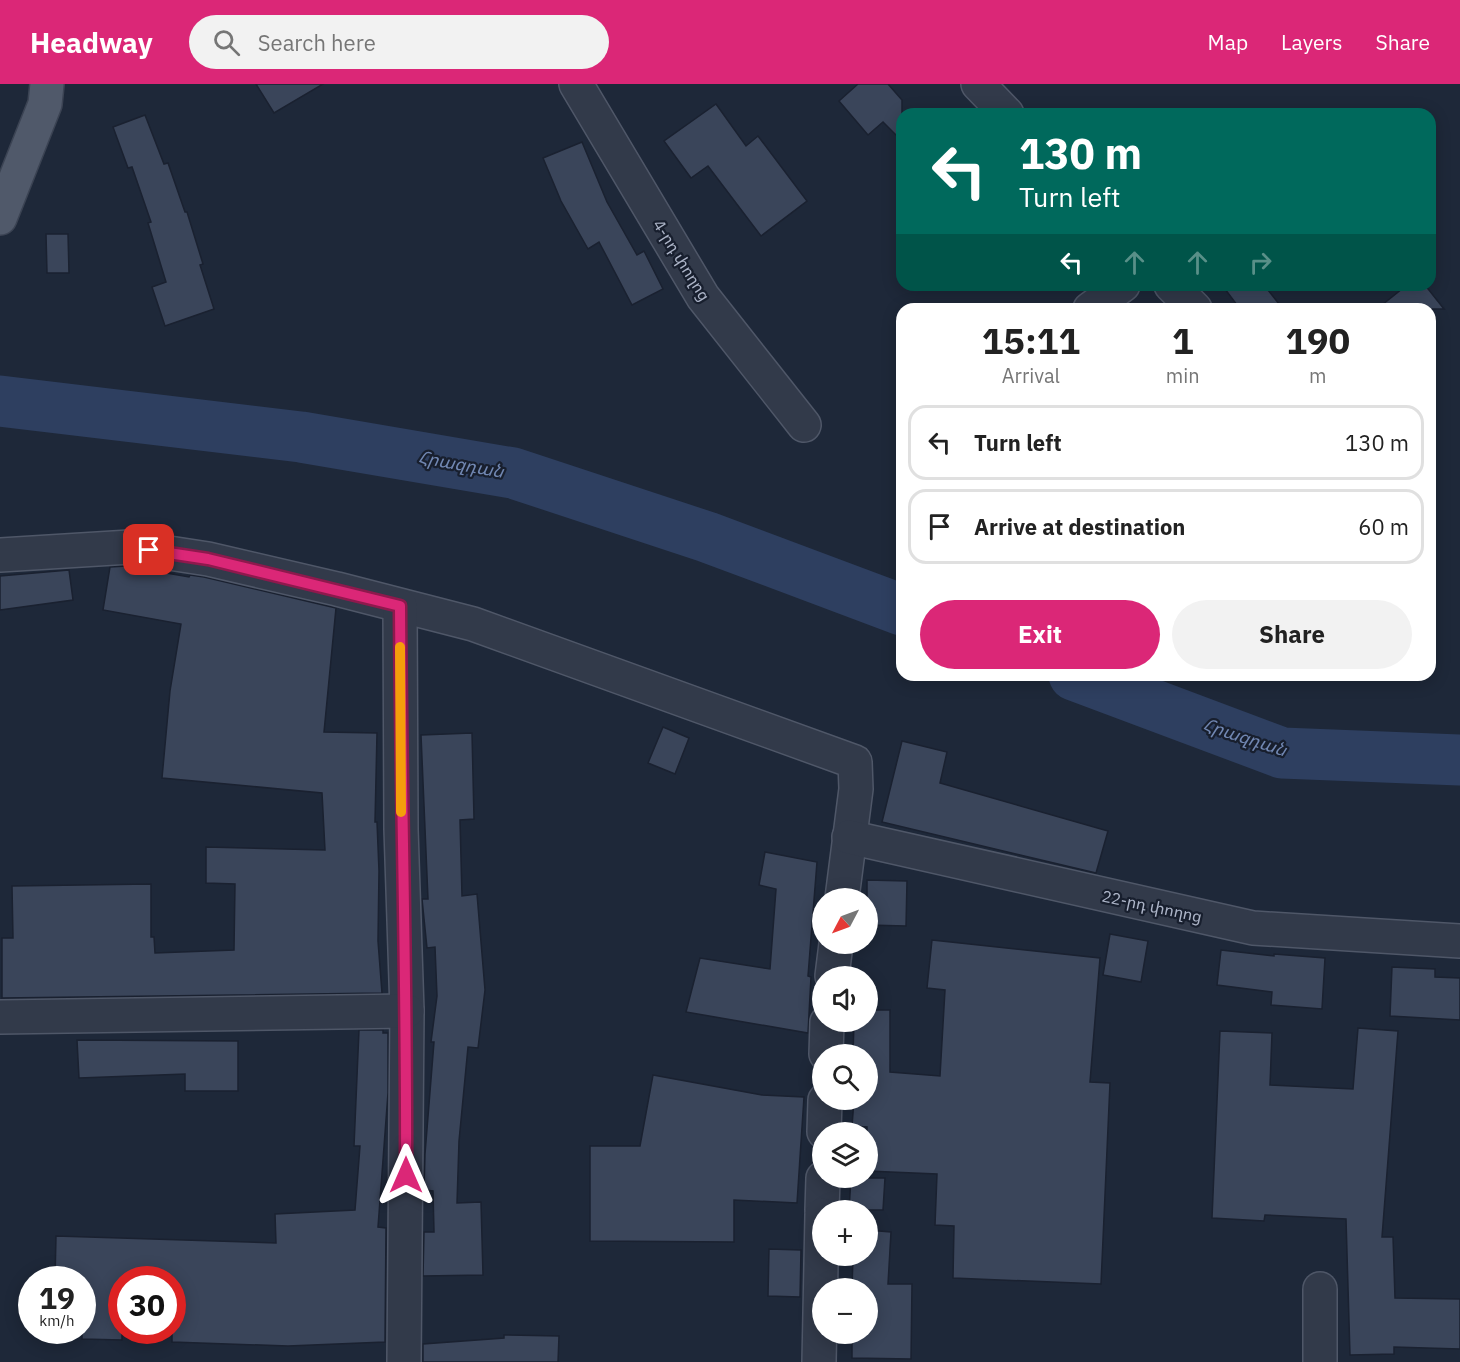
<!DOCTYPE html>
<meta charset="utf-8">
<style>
:root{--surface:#fff;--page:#f2f2f2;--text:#222;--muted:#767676;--line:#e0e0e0;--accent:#db2777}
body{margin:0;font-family:"IBM Plex Sans","Noto Sans Armenian",sans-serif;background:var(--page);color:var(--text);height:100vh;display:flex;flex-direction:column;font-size:22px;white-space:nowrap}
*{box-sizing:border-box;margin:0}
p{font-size:20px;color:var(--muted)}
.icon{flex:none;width:33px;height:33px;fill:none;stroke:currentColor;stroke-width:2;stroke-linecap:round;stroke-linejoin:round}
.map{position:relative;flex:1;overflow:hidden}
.drawer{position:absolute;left:896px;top:219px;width:540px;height:378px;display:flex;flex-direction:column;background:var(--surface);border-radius:18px;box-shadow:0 3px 15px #0003}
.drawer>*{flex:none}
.banner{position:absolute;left:896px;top:24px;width:540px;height:183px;border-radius:18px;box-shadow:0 3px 15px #0003;background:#00695c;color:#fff;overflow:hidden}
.needle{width:39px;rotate:229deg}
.tools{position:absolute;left:812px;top:804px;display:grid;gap:12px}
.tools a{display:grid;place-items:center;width:66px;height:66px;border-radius:50%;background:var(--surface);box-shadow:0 3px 15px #0003;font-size:30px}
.speed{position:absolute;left:18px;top:1182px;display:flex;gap:12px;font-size:30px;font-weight:700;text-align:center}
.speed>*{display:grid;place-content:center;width:78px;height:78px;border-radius:50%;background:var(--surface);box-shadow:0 3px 15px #0003;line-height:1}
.speed small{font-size:15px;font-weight:400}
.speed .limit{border:9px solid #d22;background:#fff;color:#111}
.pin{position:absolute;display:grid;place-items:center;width:51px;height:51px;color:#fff;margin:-26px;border-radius:12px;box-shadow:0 3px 9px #0006}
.me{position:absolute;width:66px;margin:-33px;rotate:0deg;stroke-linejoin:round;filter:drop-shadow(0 0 4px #0008)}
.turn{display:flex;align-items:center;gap:21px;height:126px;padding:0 24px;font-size:27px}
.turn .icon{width:78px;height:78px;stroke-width:2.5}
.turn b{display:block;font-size:42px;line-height:51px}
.lanes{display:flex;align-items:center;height:57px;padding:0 24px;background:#0003;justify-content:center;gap:30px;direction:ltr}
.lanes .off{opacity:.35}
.eta{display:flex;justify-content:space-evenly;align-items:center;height:102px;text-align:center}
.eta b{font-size:36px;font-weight:700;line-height:42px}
.cta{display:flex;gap:12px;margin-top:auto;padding:12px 24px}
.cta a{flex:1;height:69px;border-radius:36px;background:var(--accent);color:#fff;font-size:24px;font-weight:700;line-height:69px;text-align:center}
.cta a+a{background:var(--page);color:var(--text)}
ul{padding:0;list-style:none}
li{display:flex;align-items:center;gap:18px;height:75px;margin:0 12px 9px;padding:0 12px;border:3px solid var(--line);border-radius:18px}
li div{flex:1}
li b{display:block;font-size:22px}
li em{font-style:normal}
header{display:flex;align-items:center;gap:36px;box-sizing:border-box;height:84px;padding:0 30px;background:var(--accent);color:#fff}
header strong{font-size:28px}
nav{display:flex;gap:33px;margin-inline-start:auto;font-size:21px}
.search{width:420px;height:54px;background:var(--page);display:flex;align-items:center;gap:15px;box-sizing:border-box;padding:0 21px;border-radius:33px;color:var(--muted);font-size:22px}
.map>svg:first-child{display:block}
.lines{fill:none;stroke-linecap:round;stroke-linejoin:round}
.river{stroke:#2e3f60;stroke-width:51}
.building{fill:#3a455a;stroke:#1a2130;stroke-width:1.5}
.minor-casing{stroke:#4f5768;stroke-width:36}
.major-casing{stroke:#3b4353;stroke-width:36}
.minor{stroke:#323a4a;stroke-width:33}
.major{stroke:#50596a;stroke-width:33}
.route-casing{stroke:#8e194d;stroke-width:15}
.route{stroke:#db2777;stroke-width:10}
.slow{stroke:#f59e0b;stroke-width:10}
.labels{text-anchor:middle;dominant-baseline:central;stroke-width:4.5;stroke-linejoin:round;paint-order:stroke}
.street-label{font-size:16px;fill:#acb4c7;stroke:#181f2e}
.water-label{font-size:18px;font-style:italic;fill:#7187b2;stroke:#181f2e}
</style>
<header>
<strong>Headway</strong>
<div class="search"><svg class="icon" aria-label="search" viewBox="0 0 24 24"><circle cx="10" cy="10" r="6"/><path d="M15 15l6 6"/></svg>Search here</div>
<nav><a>Map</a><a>Layers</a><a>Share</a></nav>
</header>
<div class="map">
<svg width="1460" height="1278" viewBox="0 0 1460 1278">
<rect width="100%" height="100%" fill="#1e2839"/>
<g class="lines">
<g class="river">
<path d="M0,317L301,353L513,389L707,453L902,526"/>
<path d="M1074,591L1282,669L1460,676"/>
</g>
</g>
<g class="building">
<path d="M256,0H323L274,29Z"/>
<path d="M858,0H888L902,16V57L883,38L868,51L839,17Z"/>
<path d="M716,20L746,62L758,52L807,117L761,152L708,82L691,94L664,57Z"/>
<path d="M145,31L164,80L168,79L185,128H187L203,180L200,181L214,225L165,242L152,203L166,198L148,139L151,138L132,83L128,84L113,43Z"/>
<path d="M582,58L607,118L637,171L644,167L663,205L632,221L599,158L588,165L561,117L543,74Z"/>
<path d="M46,150H68L69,189H47Z"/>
<path d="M1222,201H1264L1283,225H1240Z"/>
<path d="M1407,201H1425L1444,225H1377Z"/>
<path d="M126,482L189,493L190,491L204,493L336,524L324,648L377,649L375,738H377L379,787L378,857L382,909L2,914V854H13L12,802L151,800V853H154L155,869L234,866L235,800L206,799V763L325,766L322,709L162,694L170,607L181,540L103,526L110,483Z"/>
<path d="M69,486L73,516L0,526V492Z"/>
<path d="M663,643L689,654L675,690L648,679Z"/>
<path d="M472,649L474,735L460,736L462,812L477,810L485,906L478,964L468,963L459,1057L457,1119L481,1118L483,1191L423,1192L424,1148H434L433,1107L424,1106L425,1070L434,958H431L437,912L435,863L427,864L422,815H428L421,651Z"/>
<path d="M902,657L947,668L940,699L1108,747L1096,789L882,738Z"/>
<path d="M765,768L817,778L808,892L811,893L808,949L686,928L700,874L770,885L776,805L759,801Z"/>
<path d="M867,796L907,797L906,842L867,841Z"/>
<path d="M1110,850L1148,857L1141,898L1103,891Z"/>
<path d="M932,856L1100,874L1090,998L1110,999L1101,1200L953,1194L954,1142L935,1141L937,1090L867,1087V1043L852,1042L854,1016H867V970H853L854,938H867V926H890V988L940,992L945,906L927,904Z"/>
<path d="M1221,866L1274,872V870L1325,874L1322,925L1271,921L1272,908L1217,901Z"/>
<path d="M1392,883L1435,885V893L1460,894V936L1390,932Z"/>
<path d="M1358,944L1398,947L1382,1153H1393L1395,1214L1460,1215V1265L1394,1263V1270L1350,1271L1346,1135L1265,1131L1264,1137L1212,1134L1220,947L1272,949L1270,1001L1353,1005Z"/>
<path d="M359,946H383V949H388V1009L378,1143L386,1144L385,1258L288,1262L172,1258V1196H122V1256L82,1255V1196H55L56,1152L276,1159L275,1130L355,1126L360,1062H354Z"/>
<path d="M77,956L238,957V1007H185V990L79,994Z"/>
<path d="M653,991L762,1011L804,1013L797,1119L734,1116V1158L590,1157V1062H640Z"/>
<path d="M851,1094H885L883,1126H849Z"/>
<path d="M867,1146L891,1148L888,1200H912L911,1275L852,1274V1250H867V1204H852L853,1172H867Z"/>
<path d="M769,1165L801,1166L800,1213L768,1212Z"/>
<path d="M504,1251L559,1252L558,1278H423V1260L504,1254Z"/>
</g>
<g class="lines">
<defs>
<g id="minor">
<path d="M576,0L703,213L804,341"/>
<path d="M978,0L1007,30"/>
<path d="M1171,201L1195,225"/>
<path d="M1090,225L1123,201"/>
<path d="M0,471L130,463L208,475L337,505L473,540L855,678L856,705L842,814"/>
<path d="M400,522L401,745L407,927L404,1278"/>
<path d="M849,753L1253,844L1460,857"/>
<path d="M832,892L836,860"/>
<path d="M0,933L407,927"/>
<path d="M826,970L827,938"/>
<path d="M824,1048L825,1016"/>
<path d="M822,1126L823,1094"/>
<path d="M1320,1205V1278"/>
<path d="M819,1278L822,1131"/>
</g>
<path id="major" d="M0,134L45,20L47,0"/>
</defs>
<use href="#minor" class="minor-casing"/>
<use href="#major" class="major-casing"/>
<use href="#minor" class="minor"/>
<use href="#major" class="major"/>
</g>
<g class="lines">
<defs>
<path id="route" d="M149,466L208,475L400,522C401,712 407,901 406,1091"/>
</defs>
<use href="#route" class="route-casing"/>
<use href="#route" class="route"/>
<path class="slow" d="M400,563L401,728"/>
</g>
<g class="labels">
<g class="street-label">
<text transform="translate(682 176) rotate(58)">4-րդ փողոց</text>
<text transform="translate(1152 822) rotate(12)">22-րդ փողոց</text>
</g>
<g class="water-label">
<text transform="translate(461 380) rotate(10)">Հրազդան</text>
<text transform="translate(1245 653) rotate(18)">Հրազդան</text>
</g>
</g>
</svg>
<div class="tools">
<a><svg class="needle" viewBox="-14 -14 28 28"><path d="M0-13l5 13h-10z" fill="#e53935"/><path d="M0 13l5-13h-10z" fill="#767676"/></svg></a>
<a><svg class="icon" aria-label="sound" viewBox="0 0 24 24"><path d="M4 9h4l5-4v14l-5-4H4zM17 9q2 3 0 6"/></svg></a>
<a><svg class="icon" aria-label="search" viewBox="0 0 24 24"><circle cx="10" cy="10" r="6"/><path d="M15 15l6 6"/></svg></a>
<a><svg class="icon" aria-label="layers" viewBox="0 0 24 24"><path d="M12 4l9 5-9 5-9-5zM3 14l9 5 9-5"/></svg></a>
<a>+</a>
<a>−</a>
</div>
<div class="speed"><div>19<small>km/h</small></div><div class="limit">30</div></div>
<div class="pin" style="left:149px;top:466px;background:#d93025"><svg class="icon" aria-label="arrive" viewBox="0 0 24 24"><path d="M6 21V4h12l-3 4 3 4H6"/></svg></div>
<svg class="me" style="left:406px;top:1091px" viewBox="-20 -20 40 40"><path d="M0-17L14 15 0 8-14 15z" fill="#db2777" stroke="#fff" stroke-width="4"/></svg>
<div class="banner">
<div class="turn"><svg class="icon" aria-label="left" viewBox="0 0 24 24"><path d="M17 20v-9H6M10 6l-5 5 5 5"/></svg><div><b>130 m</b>Turn left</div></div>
<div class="lanes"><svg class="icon" aria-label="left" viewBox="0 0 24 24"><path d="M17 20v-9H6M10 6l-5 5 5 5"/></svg><svg class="icon off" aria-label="ahead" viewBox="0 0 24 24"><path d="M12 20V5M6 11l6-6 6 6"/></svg><svg class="icon off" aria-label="ahead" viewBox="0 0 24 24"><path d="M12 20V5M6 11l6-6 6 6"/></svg><svg class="icon off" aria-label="right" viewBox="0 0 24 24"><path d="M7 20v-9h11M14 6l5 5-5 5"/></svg></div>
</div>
<section class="drawer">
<div class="eta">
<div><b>15:11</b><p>Arrival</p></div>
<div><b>1</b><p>min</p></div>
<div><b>190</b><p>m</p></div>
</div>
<ul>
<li><svg class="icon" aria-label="left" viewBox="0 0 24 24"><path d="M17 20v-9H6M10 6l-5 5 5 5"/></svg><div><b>Turn left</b></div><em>130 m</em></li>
<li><svg class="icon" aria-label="arrive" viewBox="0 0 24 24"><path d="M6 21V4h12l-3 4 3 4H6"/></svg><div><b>Arrive at destination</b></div><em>60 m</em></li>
</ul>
<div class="cta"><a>Exit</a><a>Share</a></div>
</section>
</div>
